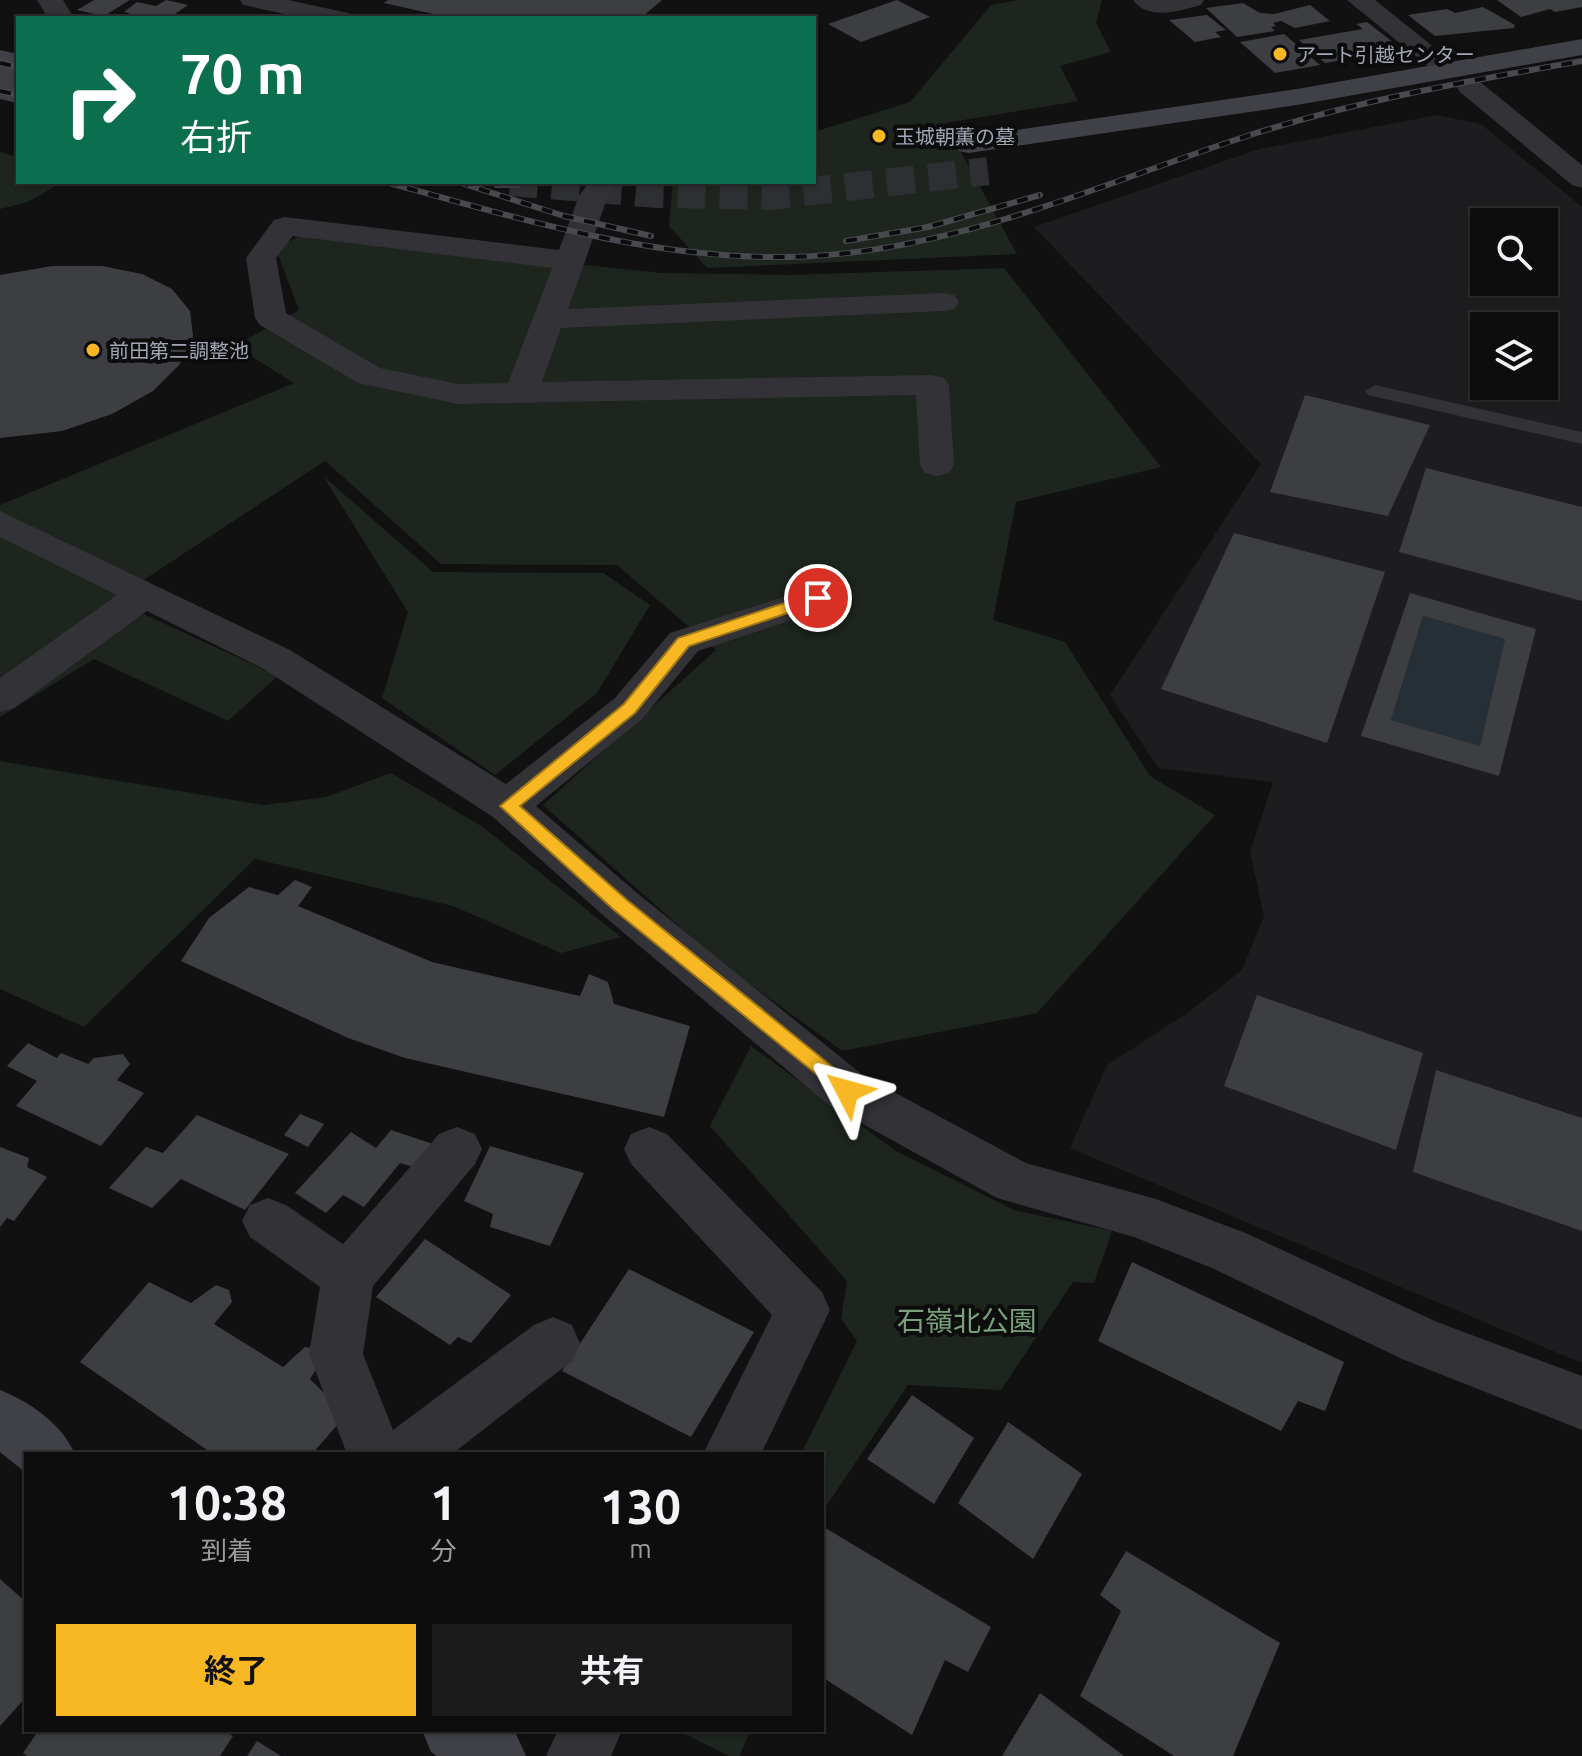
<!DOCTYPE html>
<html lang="ja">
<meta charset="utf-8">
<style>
:root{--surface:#0d0d0e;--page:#1b1b1c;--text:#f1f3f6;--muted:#9a9c9e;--line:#2d2d2e;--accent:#f8b823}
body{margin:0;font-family:Ubuntu,"Noto Sans JP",sans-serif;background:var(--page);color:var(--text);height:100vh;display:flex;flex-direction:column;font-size:30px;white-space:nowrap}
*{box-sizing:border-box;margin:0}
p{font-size:26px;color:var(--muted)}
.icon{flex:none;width:44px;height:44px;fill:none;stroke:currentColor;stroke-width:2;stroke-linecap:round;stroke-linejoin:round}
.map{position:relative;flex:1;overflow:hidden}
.panel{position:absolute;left:24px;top:1452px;width:800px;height:280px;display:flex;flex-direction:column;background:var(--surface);border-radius:0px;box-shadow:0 2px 6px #0004,0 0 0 2px var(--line)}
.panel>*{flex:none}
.hud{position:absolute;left:16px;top:16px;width:800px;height:168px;border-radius:0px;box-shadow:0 2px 6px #0004,0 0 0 2px var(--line);background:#0b6e4f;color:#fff;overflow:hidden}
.buttons{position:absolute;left:1470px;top:208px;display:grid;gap:16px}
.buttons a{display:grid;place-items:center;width:88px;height:88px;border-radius:0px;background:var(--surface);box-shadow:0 2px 6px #0004,0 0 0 2px var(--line);font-size:40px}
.pin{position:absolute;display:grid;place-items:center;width:68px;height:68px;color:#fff;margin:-34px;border:4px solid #fff;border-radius:50%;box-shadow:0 2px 8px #0007}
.me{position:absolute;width:88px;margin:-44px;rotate:309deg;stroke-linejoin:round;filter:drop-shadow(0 0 6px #0008)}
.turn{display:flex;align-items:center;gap:28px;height:168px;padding:0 32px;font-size:36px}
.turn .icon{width:104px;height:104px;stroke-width:2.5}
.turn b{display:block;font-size:56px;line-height:68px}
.eta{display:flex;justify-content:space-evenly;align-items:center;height:136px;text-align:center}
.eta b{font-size:48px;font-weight:700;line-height:56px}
.button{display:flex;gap:16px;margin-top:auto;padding:16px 32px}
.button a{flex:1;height:92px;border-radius:0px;background:var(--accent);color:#111;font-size:32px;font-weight:700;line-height:92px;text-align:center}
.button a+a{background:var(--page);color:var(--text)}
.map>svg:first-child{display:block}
.built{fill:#1d1d1f;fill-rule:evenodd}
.green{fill:#1d251e}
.water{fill:#272f36}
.building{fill:#3d3e42;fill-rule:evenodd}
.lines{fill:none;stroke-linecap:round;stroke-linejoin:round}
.secondary-tunnel{stroke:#2e2f32;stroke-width:28;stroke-dasharray:28 14;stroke-linecap:butt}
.lane{fill:#323237;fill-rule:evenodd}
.street{fill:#323237;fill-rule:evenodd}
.secondary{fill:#3f4147;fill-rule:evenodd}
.rail-casing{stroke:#484a50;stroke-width:6}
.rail{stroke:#0c0c0d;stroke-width:4;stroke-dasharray:11;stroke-linecap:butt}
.route{fill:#f8b823;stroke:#a17817;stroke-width:2}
.poi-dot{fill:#f8b823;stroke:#0c0c0d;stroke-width:3}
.labels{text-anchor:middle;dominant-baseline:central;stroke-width:8;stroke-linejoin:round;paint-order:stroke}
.far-poi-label{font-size:20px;fill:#a1a6b4;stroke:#0c0c0d;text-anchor:start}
.near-park-label{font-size:28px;fill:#77a07b;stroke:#0c0c0d}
</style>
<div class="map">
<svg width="1582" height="1756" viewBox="0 0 1582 1756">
<rect width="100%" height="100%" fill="#111112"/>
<path class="built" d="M1437,115L1481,124L1582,207V1363L1070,1148L1107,1065L1189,1012L1242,970L1264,916L1250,852L1273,782L1158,768L1110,695L1261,464L1034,227L1259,149ZM1484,222H1544V282H1484ZM1484,326H1544V386H1484Z"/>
<g class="green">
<path d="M1019,0H1102L1096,23L1111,52L1060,66L1078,101L945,123L1017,254L707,268L669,226L673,182H814V132L910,102L991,5Z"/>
<path d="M0,152L18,157V182H62L28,202L0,209Z"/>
<path d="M299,236L662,273L788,275L1004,268L1161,467L1016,502L993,620L1065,642L1150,776L1215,815L1037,1013L842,1051L718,961L543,805L716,650L617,565L441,564L325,461L113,600L278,676L228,721L94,659L0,717V505L294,383L235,346L299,310L276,249Z"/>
<path d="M323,476L433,572L603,573L650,605L597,693L495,775L382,698L408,612Z"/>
<path d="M0,761L264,805L326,797L391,773L483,827L621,937L561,953L453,906L255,859L84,1027L0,989Z"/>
<path d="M751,1046L896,1151L1014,1210L1112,1231L1094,1283L1073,1282L1001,1390L908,1385L822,1512V1454H801L857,1341L841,1319L847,1281L710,1126Z"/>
<path d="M677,1730H751L739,1756H729Z"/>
</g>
<path class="water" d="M1423,616L1505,639L1480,746L1391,720Z"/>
<g class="building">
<path d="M94,0H130L104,16L77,10Z"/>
<path d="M166,0L188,5L169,18H146L124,12L137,2L156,6Z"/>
<path d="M388,0H662L641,18H451L384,3Z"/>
<path d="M897,0L930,17L861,42L828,24Z"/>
<path d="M1497,0H1582V7L1555,12L1550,9L1521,17Z"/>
<path d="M1243,3L1260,13L1274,14L1310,5L1330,21L1295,28L1281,21L1273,23L1276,26L1271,27L1275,31L1237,37L1206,8Z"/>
<path d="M1483,7L1515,25L1514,28L1435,36L1408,15L1447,9L1455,13Z"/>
<path d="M1207,15L1226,30L1215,32L1221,37L1195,42L1169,20Z"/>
<path d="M1367,22L1403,50L1325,63L1299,40L1363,29L1356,24Z"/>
<path d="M1284,34L1320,65L1275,73L1240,42Z"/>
<path d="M0,52L18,56V103L0,99Z"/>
<path d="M52,266H102L142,274L172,289L190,311L193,336L180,364L153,391L112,414L62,431L0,438V275Z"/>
<path d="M1305,395L1430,425L1388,516L1270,492Z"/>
<path d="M1426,468L1582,507V601L1399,552Z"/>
<path d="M1234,533L1385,572L1327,743L1161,689Z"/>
<path d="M1410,593L1536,629L1499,776L1361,736ZM1423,616L1505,639L1480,746L1391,720Z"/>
<path d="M295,880L312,887L298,906L432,962L580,996L589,974L608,982L614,1004L690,1026L664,1117L405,1058L348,1038L181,961L209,918L249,887L278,895Z"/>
<path d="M1257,995L1423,1053L1396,1150L1224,1086Z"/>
<path d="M28,1043L57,1058L61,1053L88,1064L94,1058L123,1054L130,1064L117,1080L144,1093L101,1146L16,1106L37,1081L7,1066Z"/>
<path d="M1436,1070L1582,1118V1231L1413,1172Z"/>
<path d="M300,1114L324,1124L308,1147L284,1135Z"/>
<path d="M197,1115L289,1154L245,1210L181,1179L152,1208L109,1188L146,1147L163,1153Z"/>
<path d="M391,1130L433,1144L417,1168L400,1163L364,1207L343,1195L326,1213L295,1193L351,1132L376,1148Z"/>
<path d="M490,1146L584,1173L550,1246L490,1227L493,1214L464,1201Z"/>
<path d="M0,1147L29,1158L27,1167L47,1177L14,1221L7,1218L0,1227Z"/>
<path d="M425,1239L511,1295L471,1343L458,1337L450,1345L376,1297Z"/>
<path d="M1132,1262L1344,1362L1325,1411L1298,1401L1281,1431L1098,1341Z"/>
<path d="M629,1269L754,1332L691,1437L562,1371Z"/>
<path d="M149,1282L191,1303L216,1285L229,1290L232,1302L214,1324L283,1367L305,1347L319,1349L322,1360L310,1379L346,1415L312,1454H213L80,1362Z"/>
<path d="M912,1395L974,1438L934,1504L867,1459Z"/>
<path d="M1008,1422L1082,1474L1033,1559L958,1503Z"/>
<path d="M822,1526L991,1627L968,1672L945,1660L912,1735L822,1677Z"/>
<path d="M1126,1551L1280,1643L1233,1756H1174L1080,1696L1121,1611L1100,1595Z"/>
<path d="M0,1579L26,1602V1697L0,1726Z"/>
<path d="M1040,1693L1124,1756H1002Z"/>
<path d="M39,1730H222L233,1736L220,1756H27L23,1753Z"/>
<path d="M257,1741L281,1756H247Z"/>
</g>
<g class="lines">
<path class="secondary-tunnel" d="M510,182L658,194L770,196L988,171"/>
<path class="lane" d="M1375,385L1582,432V444L1368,395L1365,391Z"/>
<g class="street">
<path d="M37,0H63L74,18H48Z"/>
<path d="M240,0H288L348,13L352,18H303L243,5Z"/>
<path d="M1133,0H1204L1201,5C1179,11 1148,21 1133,0Z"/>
<path d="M1347,0H1375L1461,69L1457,75H1439Z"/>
<path d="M1469,78L1478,80L1582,165V188L1572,185L1460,92L1456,86L1460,80Z"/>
<path d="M589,182H618L608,196L568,309L943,293L954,295L959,302L954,309L943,311L561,328L542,382L932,375L944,378L949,385L954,465L949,473L937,476L925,473L920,465L916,395L458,404L358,383L260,325L255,318L246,258L274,220L285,217L559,250L579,196ZM293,236L552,268L508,383L458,384L380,368L286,313L276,258Z"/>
<path d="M0,511L290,650L506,784L615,698L670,633L818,586L831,589L837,598L831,607L698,651L643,718L536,806L637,893L864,1076L1026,1163L1156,1199L1248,1234L1437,1322L1582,1376V1430L1402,1359L1212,1268L1134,1237L997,1198L830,1106L605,917L493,817L262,668L147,611L14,708L0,712V678L117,595L0,537Z"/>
<path d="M457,1127L475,1134L482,1149L475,1164L373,1286L363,1354L393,1430L534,1325L553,1317L572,1325L580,1343L572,1361L452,1454H347L309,1354L320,1287L250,1237L242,1221L250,1205L268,1198L286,1205L343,1244L439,1134Z"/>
<path d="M649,1127L667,1134L822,1292L830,1310L761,1454H703L772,1315L631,1164L624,1149L631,1134Z"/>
<path d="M558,1730H622L611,1756H546Z"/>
</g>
<g class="secondary">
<path d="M1582,39V55L1297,105L969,153L959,151L955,145L959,139L969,137L1297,89Z"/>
<path d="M0,50L18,54V70L0,66Z"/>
<path d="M491,182H524L520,188H495Z"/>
<path d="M0,1390C30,1402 62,1424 75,1454H26V1473L0,1452Z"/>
<path d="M422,1730H510L516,1734L526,1756H437L431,1752Z"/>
</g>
<defs>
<g id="rail">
<path d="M0,63L18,67"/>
<path d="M0,91L18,95"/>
<path d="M386,182C516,218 650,259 786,257C947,255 1095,186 1244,137C1354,101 1468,81 1582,61"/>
<path d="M458,182L564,216L651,236"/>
<path d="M846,241L928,227L1040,195"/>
</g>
</defs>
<use href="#rail" class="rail-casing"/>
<use href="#rail" class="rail"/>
</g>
<path class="route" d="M818,592L826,598L824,601L689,646L635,713L520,806L627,900L855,1085L857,1091L855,1097L847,1099L614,910L500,806L624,704L678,638Z"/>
<g class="poi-dot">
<circle cx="1280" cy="54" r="8"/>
<circle cx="879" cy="136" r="8"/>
<circle cx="93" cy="350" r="8"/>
</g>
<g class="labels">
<g class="far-poi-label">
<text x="1296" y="54">アート引越センター</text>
<text x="895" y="136">玉城朝薫の墓</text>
<text x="109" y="350">前田第二調整池</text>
</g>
<g class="near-park-label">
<text x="967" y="1320">石嶺北公園</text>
</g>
</g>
</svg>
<div class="buttons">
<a><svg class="icon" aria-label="search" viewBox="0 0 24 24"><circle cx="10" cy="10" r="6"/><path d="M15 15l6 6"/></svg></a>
<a><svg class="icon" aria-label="layers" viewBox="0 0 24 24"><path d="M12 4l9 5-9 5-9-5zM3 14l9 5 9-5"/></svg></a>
</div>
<div class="pin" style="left:818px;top:598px;background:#d93025"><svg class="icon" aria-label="arrive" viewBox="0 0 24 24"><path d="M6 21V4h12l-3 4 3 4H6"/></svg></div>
<svg class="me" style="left:847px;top:1091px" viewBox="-20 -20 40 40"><path d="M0-17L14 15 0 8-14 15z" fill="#f8b823" stroke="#fff" stroke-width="4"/></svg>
<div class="hud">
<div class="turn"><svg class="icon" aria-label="right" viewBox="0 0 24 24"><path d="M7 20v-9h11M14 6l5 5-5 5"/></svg><div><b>70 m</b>右折</div></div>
</div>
<section class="panel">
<div class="eta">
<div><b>10:38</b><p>到着</p></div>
<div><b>1</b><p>分</p></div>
<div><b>130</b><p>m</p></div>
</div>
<div class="button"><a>終了</a><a>共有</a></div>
</section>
</div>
